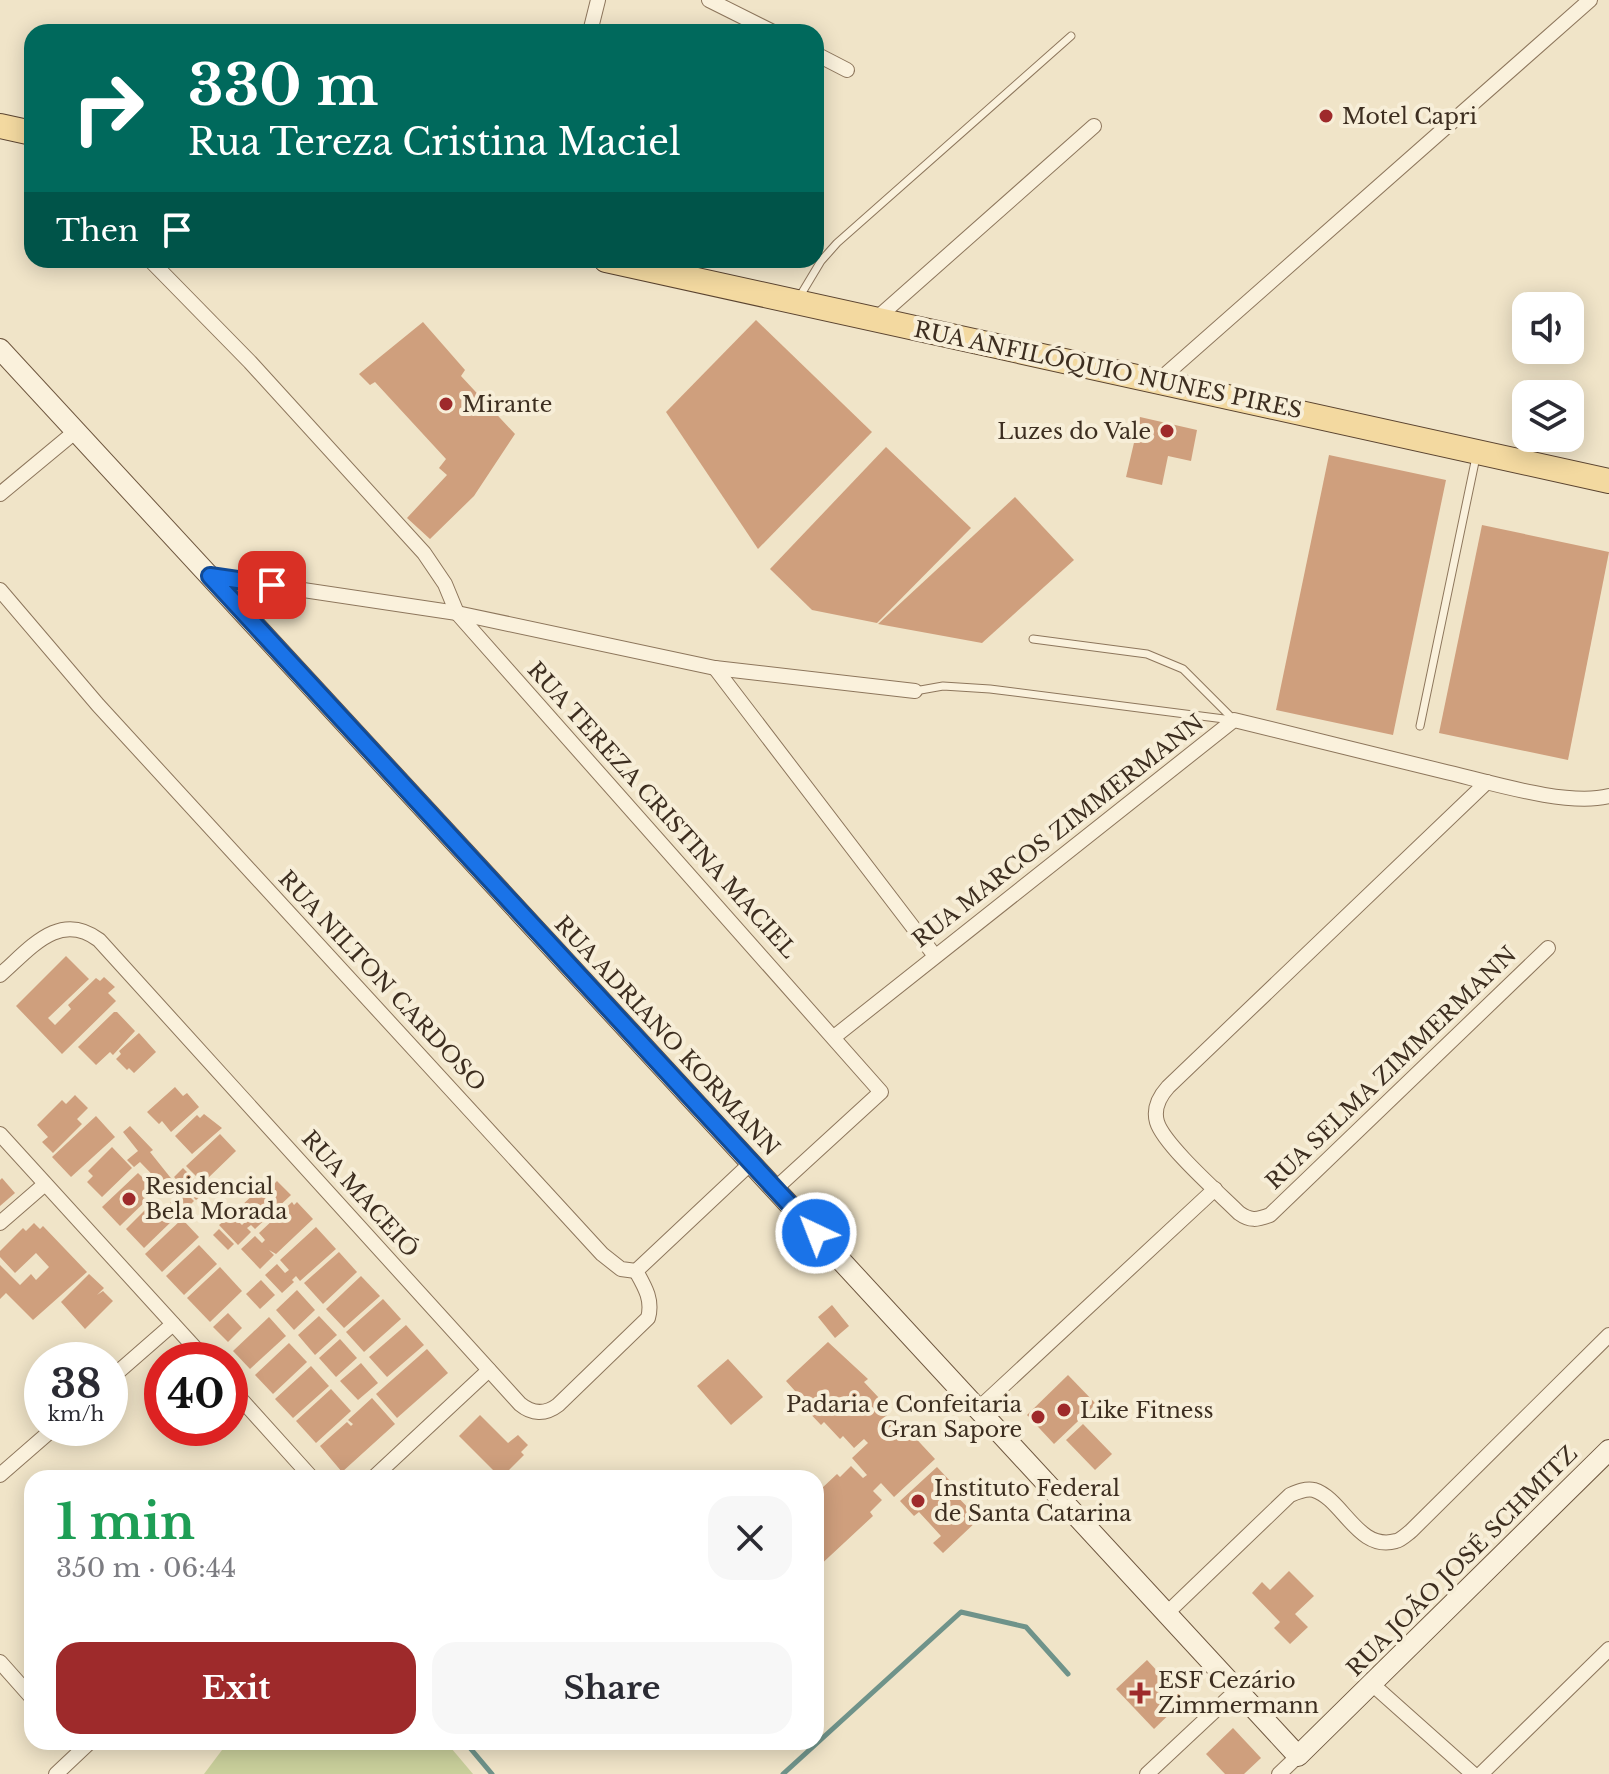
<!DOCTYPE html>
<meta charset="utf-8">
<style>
:root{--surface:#fff;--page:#f7f7f7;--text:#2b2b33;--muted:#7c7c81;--accent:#9e2a2b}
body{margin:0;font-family:"Libre Baskerville",serif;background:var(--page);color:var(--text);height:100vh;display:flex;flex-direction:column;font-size:30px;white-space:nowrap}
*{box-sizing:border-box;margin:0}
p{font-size:26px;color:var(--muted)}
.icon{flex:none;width:44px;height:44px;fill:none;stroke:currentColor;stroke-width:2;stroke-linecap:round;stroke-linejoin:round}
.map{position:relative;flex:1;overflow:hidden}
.details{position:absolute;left:24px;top:1470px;width:800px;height:280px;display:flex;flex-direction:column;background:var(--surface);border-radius:24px;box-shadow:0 4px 20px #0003}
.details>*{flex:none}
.guide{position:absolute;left:24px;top:24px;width:800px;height:244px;border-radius:24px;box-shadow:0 4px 20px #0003;background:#00695c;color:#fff;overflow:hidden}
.fabs{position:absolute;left:1512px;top:292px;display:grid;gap:16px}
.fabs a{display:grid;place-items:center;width:72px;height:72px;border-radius:16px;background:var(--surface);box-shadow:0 4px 20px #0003;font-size:40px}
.speed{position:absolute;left:24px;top:1342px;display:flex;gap:16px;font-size:40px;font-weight:700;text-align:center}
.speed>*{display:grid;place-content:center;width:104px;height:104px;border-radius:50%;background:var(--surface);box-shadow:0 4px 20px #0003;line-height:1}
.speed small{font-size:20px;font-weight:400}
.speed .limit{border:12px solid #d22;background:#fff;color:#111}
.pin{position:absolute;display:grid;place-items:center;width:68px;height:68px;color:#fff;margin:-34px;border-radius:16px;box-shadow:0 4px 12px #0006}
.me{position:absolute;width:88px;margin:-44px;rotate:317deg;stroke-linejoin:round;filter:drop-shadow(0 0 6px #0008)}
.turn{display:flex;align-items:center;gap:28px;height:168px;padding:0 32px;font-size:36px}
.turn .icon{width:104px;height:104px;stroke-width:2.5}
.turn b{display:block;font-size:56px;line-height:68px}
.then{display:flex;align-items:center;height:76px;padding:0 32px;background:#0003;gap:16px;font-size:30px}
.round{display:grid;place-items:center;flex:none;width:84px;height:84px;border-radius:24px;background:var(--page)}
.overview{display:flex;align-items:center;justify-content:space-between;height:136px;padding:0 32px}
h1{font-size:48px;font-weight:700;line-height:60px;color:#1e9e55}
.action{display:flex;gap:16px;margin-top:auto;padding:16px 32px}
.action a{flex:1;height:92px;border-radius:24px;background:var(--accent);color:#fff;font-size:32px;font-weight:700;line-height:92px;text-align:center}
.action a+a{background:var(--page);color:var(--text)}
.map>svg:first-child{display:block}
.green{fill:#c9cf9b}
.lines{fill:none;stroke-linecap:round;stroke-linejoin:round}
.stream{stroke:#6f938a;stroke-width:5}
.building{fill:#cf9f7d}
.lane-casing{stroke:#8d765c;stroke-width:9}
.street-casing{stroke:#8d765c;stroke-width:16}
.secondary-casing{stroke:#6f573f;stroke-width:22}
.primary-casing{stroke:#5b4430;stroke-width:26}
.lane{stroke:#faf1dc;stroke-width:7}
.street{stroke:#faf1dc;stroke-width:14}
.secondary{stroke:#faf1dc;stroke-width:20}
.primary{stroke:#f3d9a0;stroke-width:24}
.route-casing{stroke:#114b97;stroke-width:20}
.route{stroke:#1a73e8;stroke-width:14}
.poi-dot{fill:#9e2a2b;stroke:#f7eed8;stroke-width:3}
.labels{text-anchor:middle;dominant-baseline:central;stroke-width:8;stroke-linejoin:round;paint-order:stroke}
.poi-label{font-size:22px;fill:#3d2e20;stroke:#f7eed8;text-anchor:start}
.street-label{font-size:22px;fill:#3d2e20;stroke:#f7eed8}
</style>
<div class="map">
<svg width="1609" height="1774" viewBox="0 0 1609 1774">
<rect width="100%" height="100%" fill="#f0e4c8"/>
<path class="green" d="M228,1742H446L473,1774H204Z"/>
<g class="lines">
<g class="stream">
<path d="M465,1742L492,1774"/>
<path d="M783,1774L961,1612L1026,1627L1068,1674"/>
</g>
</g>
<g class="building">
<path d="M756,320L872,432L758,549L666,412Z"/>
<path d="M423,322L465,370L461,376L515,434L474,496L430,539L407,518L447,475L439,468L446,459L375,382L370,385L359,374Z"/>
<path d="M1140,417L1197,430L1191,461L1168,456L1162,485L1126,477Z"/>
<path d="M886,447L971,528L877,623L812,610L770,569Z"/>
<path d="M1329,455L1446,480L1393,735L1276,710Z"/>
<path d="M1015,497L1074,560L982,643L878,624Z"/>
<path d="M1482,525L1609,552L1568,760L1439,733Z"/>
<path d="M66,956L89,979L48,1018L55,1025L71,1009L68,1005L96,978L100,981L104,977L115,987L108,993L116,1001L62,1054L16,1006Z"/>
<path d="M114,1012H117L135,1031L113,1055L110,1052L96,1065L78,1047Z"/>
<path d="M139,1033L156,1052L134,1073L129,1068L127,1070L116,1059L121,1054L119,1051Z"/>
<path d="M175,1087L183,1096L187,1093L199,1107L171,1132L162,1121L159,1124L147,1112Z"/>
<path d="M75,1095L88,1108L77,1119L82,1124L53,1153L42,1142L48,1137L37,1125L62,1100L66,1104Z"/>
<path d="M204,1114L222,1128L192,1154L175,1136L197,1115L200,1118Z"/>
<path d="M96,1116L115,1137L71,1177L52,1157Z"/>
<path d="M130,1126L153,1150L150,1152L170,1177L194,1201L177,1218L166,1207L175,1198L140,1162L134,1167L127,1160L138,1151L123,1132Z"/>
<path d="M220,1134L236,1151L206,1180L212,1186L196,1200L174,1177L183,1168L197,1182L199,1179L186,1166Z"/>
<path d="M112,1147L132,1168L102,1197L87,1182L93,1176L88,1171Z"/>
<path d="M138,1173L156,1191L120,1226L102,1207Z"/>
<path d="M2,1178L15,1193L0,1206V1180Z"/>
<path d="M270,1179L274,1184L277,1181L291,1195L255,1229L251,1225L247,1228L251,1232L238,1245L219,1225L232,1215L242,1225L249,1218L239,1208Z"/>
<path d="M155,1200L174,1219L144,1248L126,1229Z"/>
<path d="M292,1202L294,1205L297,1202L313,1219L276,1254L269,1250L274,1255L260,1269L241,1249L255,1236L262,1243L265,1240L259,1233Z"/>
<path d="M182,1219L199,1237L162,1272L145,1254Z"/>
<path d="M34,1223L40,1229L43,1226L87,1272L33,1320L6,1293L0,1299V1265L20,1285L31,1274L36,1280L49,1267L36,1253L15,1273L0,1257V1251L23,1228L26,1231Z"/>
<path d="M316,1227L336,1249L300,1281L296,1276L292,1280L294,1282L282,1293L265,1275L277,1264L285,1273L289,1270L280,1260Z"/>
<path d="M219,1229L234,1244L228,1250L213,1235Z"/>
<path d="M199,1245L217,1264L184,1295L166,1276Z"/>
<path d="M339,1252L357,1272L323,1304L304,1283Z"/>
<path d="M220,1267L242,1291L210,1322L187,1298Z"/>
<path d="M89,1274L104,1288L97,1295L103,1291L113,1301L85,1329L61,1302Z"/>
<path d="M361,1276L380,1296L344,1328L326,1309Z"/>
<path d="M261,1280L275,1295L260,1309L246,1294Z"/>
<path d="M297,1290L315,1310L294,1330L276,1310Z"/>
<path d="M383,1299L401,1319L364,1352L346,1332Z"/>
<path d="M832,1305L849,1326L835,1338L818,1317Z"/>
<path d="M228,1313L242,1328L228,1342L213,1327Z"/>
<path d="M319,1316L337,1335L315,1355L298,1335Z"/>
<path d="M269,1317L286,1336L250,1369L233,1351Z"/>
<path d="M406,1325L424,1345L387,1377L369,1357Z"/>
<path d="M340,1339L357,1358L336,1377L319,1358Z"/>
<path d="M828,1342L868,1379L864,1382L880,1399L876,1403L887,1415L879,1422L885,1428L896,1417L935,1459L894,1497L881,1483L873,1491L882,1500L870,1512L873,1516L816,1569V1487L821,1489L837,1474L840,1477L851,1466L863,1478L867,1475L852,1458L868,1443L864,1439L854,1448L843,1436L840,1439L824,1422L821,1425L802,1405L805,1402L786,1381Z"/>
<path d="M289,1343L307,1362L273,1394L255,1375Z"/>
<path d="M427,1349L448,1373L397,1418L376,1394Z"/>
<path d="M728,1359L763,1397L731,1425L697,1386Z"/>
<path d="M361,1363L378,1383L358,1400L340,1381Z"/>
<path d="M311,1366L329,1386L293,1418L275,1399Z"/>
<path d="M1068,1375L1096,1404L1054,1444L1027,1415Z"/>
<path d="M331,1389L351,1411L316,1443L296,1421Z"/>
<path d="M372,1398L395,1424L342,1472L320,1446L347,1422L351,1426L353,1424L348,1420Z"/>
<path d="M480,1415L508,1443L518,1435L528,1445L521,1452L524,1455L501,1478L459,1436Z"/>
<path d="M1083,1424L1112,1454L1095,1470L1066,1440Z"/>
<path d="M937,1467L951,1482L947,1486L979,1519L943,1553L933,1543L941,1536L919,1512L914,1516L900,1501Z"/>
<path d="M1289,1571L1314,1596L1295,1614L1308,1627L1290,1644L1274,1628L1280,1622L1252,1593L1262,1582L1270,1590Z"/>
<path d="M1147,1660L1184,1700L1154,1729L1116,1689Z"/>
<path d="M1233,1728L1261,1758L1244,1774H1225L1206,1754Z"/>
</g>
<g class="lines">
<defs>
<g id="lane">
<path d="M800,296L821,261L837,243L1071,36"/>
<path d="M1033,639L1147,654L1183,669L1234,720"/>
<path d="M915,691L943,686L990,689L1232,720"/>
<path d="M1420,726L1476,457"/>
</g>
<g id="street">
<path d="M709,0L773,32"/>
<path d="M590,32L598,0"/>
<path d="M816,54L847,70"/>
<path d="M150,260L250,362L424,553L445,584L457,613L881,1092L775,1189"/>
<path d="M876,319L1094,126"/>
<path d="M1157,382L1590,0"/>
<path d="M0,494L76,431"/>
<path d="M210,576L457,613L715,668L915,691"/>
<path d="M0,590L98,705L602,1254L621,1269L636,1271"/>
<path d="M715,668L935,956"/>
<path d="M1487,782L1168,1087C1159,1097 1153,1108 1157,1122C1164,1145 1220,1194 1239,1213C1250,1221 1257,1220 1270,1215L1548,948"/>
<path d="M0,975C30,949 59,910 99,940L520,1404C532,1414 545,1415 558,1405L648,1318C653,1300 645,1287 636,1271"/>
<path d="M834,1037L1234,720C1303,737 1373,754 1442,771C1486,781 1566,807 1609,796"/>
<path d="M0,1134L206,1360"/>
<path d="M0,1223L45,1184"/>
<path d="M636,1271L751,1163"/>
<path d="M110,1379L173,1324"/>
<path d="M230,1387L312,1478"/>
<path d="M978,1409L1215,1189"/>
<path d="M0,1475L54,1428"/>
<path d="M373,1478L489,1370"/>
<path d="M1166,1614L1290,1495C1297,1492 1306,1488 1314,1490C1343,1499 1358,1552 1396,1541C1401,1540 1407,1534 1411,1531L1609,1335"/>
<path d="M0,1662L32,1698"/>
<path d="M1372,1684L1473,1774"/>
<path d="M56,1774L90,1742"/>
<path d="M1147,1774L1237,1690"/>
<path d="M1279,1774L1298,1756"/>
<path d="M1481,1774L1609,1649"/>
</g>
<path id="secondary" d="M0,349L1298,1756L1609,1450"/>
<g id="primary">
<path d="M0,126L32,133"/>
<path d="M606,260L1609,481"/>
</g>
</defs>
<use href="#lane" class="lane-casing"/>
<use href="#street" class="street-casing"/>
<use href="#secondary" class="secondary-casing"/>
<use href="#primary" class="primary-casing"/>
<use href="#lane" class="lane"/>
<use href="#street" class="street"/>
<use href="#secondary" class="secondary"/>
<use href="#primary" class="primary"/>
</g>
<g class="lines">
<defs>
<path id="route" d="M272,585L210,576L816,1233"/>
</defs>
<use href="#route" class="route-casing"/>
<use href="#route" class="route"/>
</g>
<g class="poi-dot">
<circle cx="1326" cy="116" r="8"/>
<circle cx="446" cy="404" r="8"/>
<circle cx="1167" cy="431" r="8"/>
<circle cx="129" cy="1199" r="8"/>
<circle cx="1064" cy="1410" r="8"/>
<circle cx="1038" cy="1417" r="8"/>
<circle cx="918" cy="1501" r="8"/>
<path d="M1136 1681h8v8h8v8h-8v8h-8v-8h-8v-8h8z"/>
</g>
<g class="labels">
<g class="poi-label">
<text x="1342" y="116">Motel Capri</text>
<text x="462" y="404">Mirante</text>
<text x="1151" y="431" text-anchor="end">Luzes do Vale</text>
<text x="145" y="1186">Residencial<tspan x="145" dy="25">Bela Morada</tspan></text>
<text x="1022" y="1404" text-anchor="end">Padaria e Confeitaria<tspan x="1022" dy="25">Gran Sapore</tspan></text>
<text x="1080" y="1410">Like Fitness</text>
<text x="934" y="1488">Instituto Federal<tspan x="934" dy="25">de Santa Catarina</tspan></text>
<text x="1158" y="1680">ESF Cezário<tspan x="1158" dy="25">Zimmermann</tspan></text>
</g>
<g class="street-label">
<text transform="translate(1108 370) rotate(12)">RUA ANFILÓQUIO NUNES PIRES</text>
<text transform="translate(662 810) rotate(48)">RUA TEREZA CRISTINA MACIEL</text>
<text transform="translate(1058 831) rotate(-38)">RUA MARCOS ZIMMERMANN</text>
<text transform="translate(382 981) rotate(47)">RUA NILTON CARDOSO</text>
<text transform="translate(667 1036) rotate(47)">RUA ADRIANO KORMANN</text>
<text transform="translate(1391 1068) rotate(-44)">RUA SELMA ZIMMERMANN</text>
<text transform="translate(360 1194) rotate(48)">RUA MACEIÓ</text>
<text transform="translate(1462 1561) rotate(-45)">RUA JOÃO JOSÉ SCHMITZ</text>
</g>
</g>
</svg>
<div class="fabs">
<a><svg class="icon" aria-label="sound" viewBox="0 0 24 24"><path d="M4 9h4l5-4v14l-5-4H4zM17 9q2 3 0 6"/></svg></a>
<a><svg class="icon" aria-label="layers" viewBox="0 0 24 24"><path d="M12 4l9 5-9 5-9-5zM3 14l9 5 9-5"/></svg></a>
</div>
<div class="speed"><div>38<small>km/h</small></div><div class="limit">40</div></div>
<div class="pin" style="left:272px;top:585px;background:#d93025"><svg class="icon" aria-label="arrive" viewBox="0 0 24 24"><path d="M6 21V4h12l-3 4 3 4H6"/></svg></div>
<svg class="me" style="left:816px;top:1233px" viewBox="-20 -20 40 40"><circle r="17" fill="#1a73e8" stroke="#fff" stroke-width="3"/><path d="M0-11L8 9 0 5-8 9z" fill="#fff"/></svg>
<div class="guide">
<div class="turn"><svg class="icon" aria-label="right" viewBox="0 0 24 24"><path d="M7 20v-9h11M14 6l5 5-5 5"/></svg><div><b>330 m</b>Rua Tereza Cristina Maciel</div></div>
<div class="then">Then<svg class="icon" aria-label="arrive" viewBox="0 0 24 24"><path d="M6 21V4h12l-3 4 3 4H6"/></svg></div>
</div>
<section class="details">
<div class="overview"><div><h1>1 min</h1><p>350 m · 06:44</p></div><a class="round"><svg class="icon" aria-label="close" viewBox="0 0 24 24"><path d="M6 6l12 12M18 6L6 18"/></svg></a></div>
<div class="action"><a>Exit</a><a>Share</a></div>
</section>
</div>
